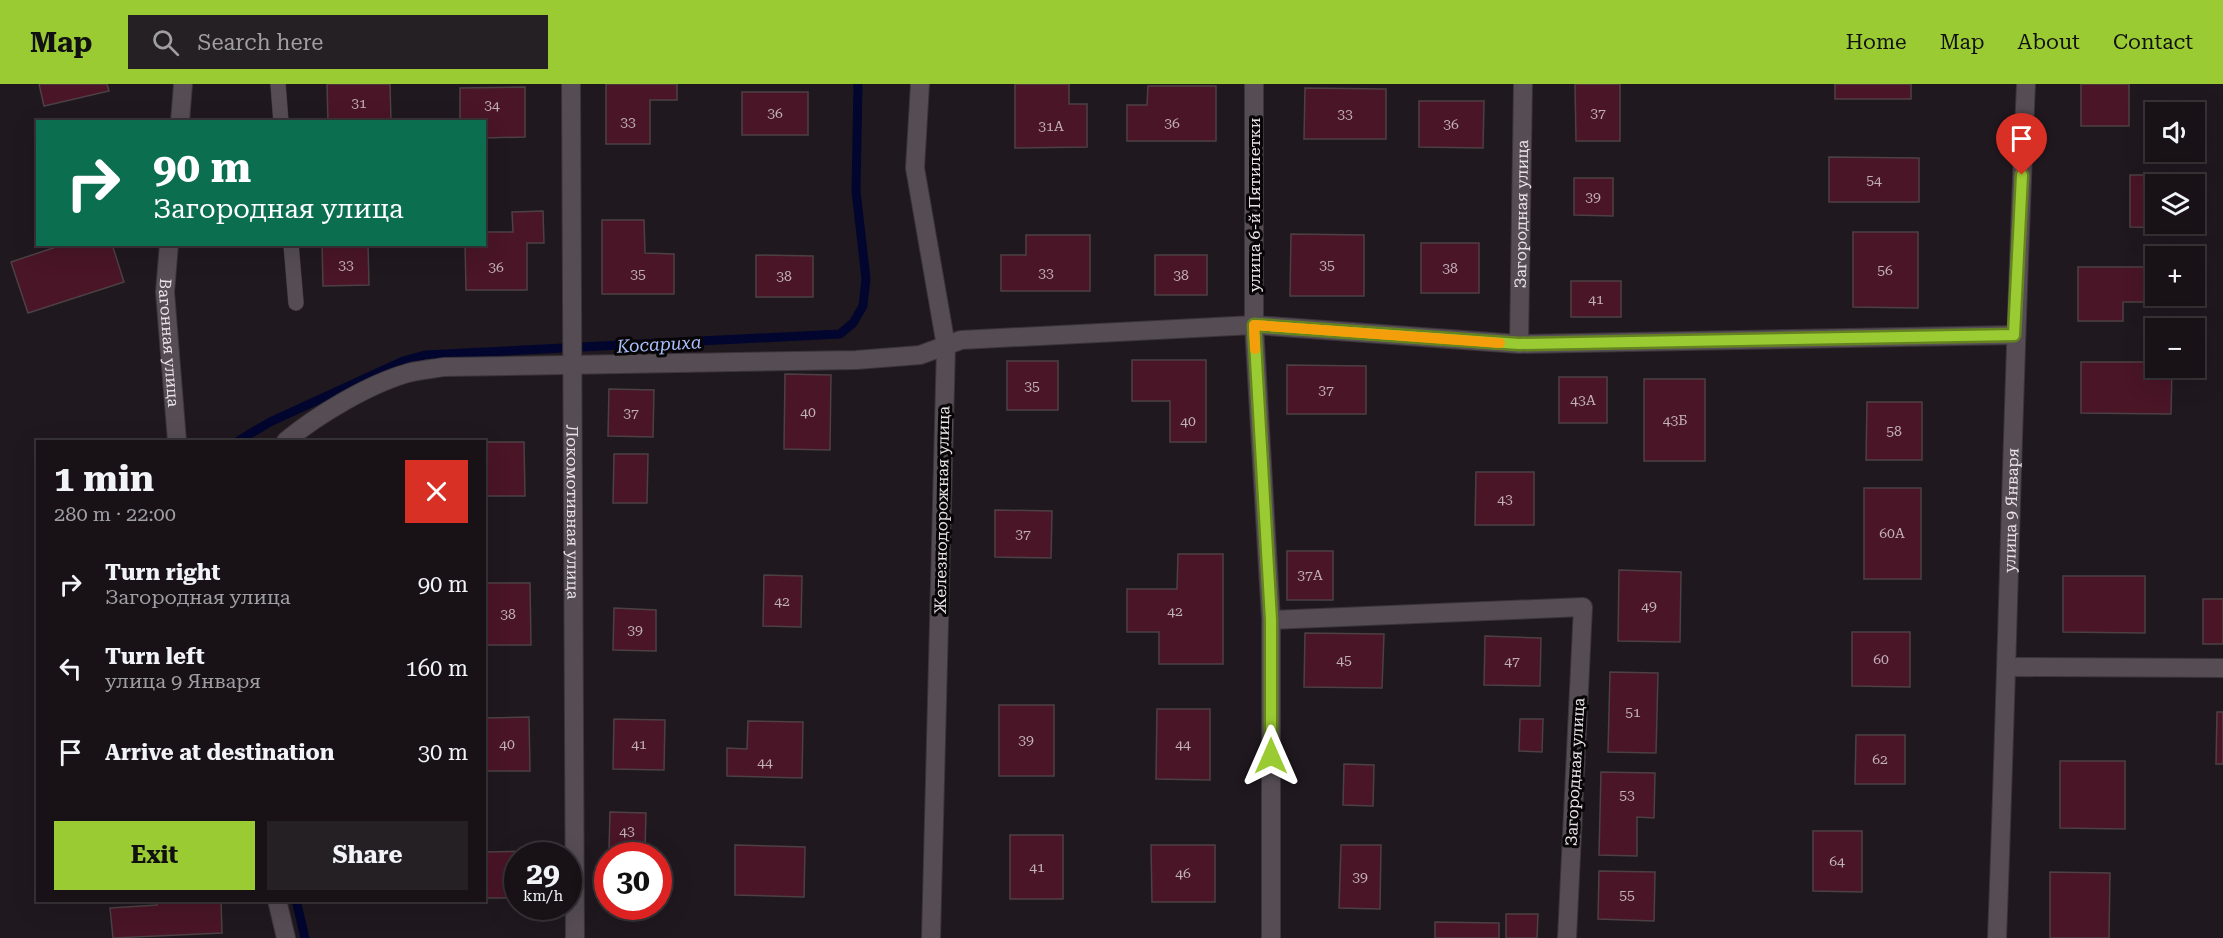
<!DOCTYPE html>
<meta charset="utf-8">
<style>
:root{--surface:#181217;--page:#252024;--text:#f1f3f6;--muted:#9f9ea1;--line:#363236;--accent:#9bcb33}
body{margin:0;font-family:"Roboto Serif",serif;background:var(--page);color:var(--text);height:100vh;display:flex;flex-direction:column;font-size:22px;white-space:nowrap}
*{box-sizing:border-box;margin:0}
p{font-size:20px;color:var(--muted)}
.icon{flex:none;width:33px;height:33px;fill:none;stroke:currentColor;stroke-width:2;stroke-linecap:round;stroke-linejoin:round}
.map{position:relative;flex:1;overflow:hidden}
.side{position:absolute;left:36px;top:356px;width:450px;height:462px;display:flex;flex-direction:column;background:var(--surface);border-radius:0px;box-shadow:0 6px 24px #0002,0 0 0 2px var(--line)}
.side>*{flex:none}
.top-card{position:absolute;left:36px;top:36px;width:450px;height:126px;border-radius:0px;box-shadow:0 6px 24px #0002,0 0 0 2px var(--line);background:#0b6e4f;color:#fff;overflow:hidden}
.tools{position:absolute;left:2145px;top:18px;display:grid;gap:12px}
.tools a{display:grid;place-items:center;width:60px;height:60px;border-radius:0px;background:var(--surface);box-shadow:0 6px 24px #0002,0 0 0 2px var(--line);font-size:30px}
.speed{position:absolute;left:504px;top:758px;display:flex;gap:12px;font-size:30px;font-weight:700;text-align:center}
.speed>*{display:grid;place-content:center;width:78px;height:78px;border-radius:50%;background:var(--surface);box-shadow:0 6px 24px #0002,0 0 0 2px var(--line);line-height:1}
.speed small{font-size:15px;font-weight:400}
.speed .limit{border:9px solid #d22;background:#fff;color:#111}
.pin{position:absolute;display:grid;place-items:center;width:51px;height:51px;color:#fff;margin:-62px -26px;border-radius:50% 50% 50% 0;rotate:-45deg;box-shadow:0 0 6px #0007}
.pin .icon{rotate:45deg}
.me{position:absolute;width:66px;margin:-33px;rotate:0deg;stroke-linejoin:round;filter:drop-shadow(0 0 4px #0008)}
.turn{display:flex;align-items:center;gap:21px;height:126px;padding:0 18px;font-size:27px}
.turn .icon{width:78px;height:78px;stroke-width:2.5}
.turn b{display:block;font-size:42px;line-height:51px}
.round{display:grid;place-items:center;flex:none;width:63px;height:63px;border-radius:0px;background:var(--page)}
.summary{display:flex;align-items:center;justify-content:space-between;height:102px;padding:0 18px}
h1{font-size:36px;font-weight:700;line-height:45px}
.action{display:flex;gap:12px;margin-top:auto;padding:12px 18px}
.action a{flex:1;height:69px;border-radius:0px;background:var(--accent);color:#111;font-size:24px;font-weight:700;line-height:69px;text-align:center}
.action a+a{background:var(--page);color:var(--text)}
ul{padding:0;list-style:none}
li{display:flex;align-items:center;gap:18px;height:84px;padding:0 18px}
li div{flex:1}
li b{display:block;font-size:22px}
li em{font-style:normal}
header{display:flex;align-items:center;gap:36px;box-sizing:border-box;height:84px;padding:0 30px;background:var(--accent);color:#111}
header strong{font-size:28px}
nav{display:flex;gap:33px;margin-inline-start:auto;font-size:21px}
.search{width:420px;height:54px;background:var(--page);display:flex;align-items:center;gap:15px;box-sizing:border-box;padding:0 21px;border-radius:0px;color:var(--muted);font-size:22px}
.map>svg:first-child{display:block}
.lines{fill:none;stroke-linecap:round;stroke-linejoin:round}
.stream{stroke:#02052e;stroke-width:9}
.building{fill:#491527;stroke:#4c4043;stroke-width:1.5}
.lane-casing{stroke:#3a353a;stroke-width:16}
.street-casing{stroke:#3a353a;stroke-width:20}
.lane{stroke:#554c54;stroke-width:15}
.street{stroke:#554c54;stroke-width:18}
.route-casing{stroke:#658421;stroke-width:15}
.route{stroke:#9bcb33;stroke-width:10}
.slow{stroke:#f59e0b;stroke-width:10}
.labels{text-anchor:middle;dominant-baseline:central;stroke-width:6;stroke-linejoin:round;paint-order:stroke}
.number-label{font-size:14px;fill:#c2b0b8}
.street-label{font-size:16px;fill:#eae4e9;stroke:#080507}
.water-label{font-size:18px;font-style:italic;fill:#a8bffb;stroke:#080507}
</style>
<header>
<strong>Map</strong>
<div class="search"><svg class="icon" aria-label="search" viewBox="0 0 24 24"><circle cx="10" cy="10" r="6"/><path d="M15 15l6 6"/></svg>Search here</div>
<nav><a>Home</a><a>Map</a><a>About</a><a>Contact</a></nav>
</header>
<div class="map">
<svg width="2223" height="854" viewBox="0 0 2223 854">
<rect width="100%" height="100%" fill="#20181f"/>
<g class="lines">
<g class="stream">
<path d="M238,357L270,338L403,277L425,271L840,250L853,239L863,222L866,195L856,107L858,0"/>
<path d="M296,816L305,854"/>
</g>
</g>
<g class="building">
<path d="M39,0H107L109,7L44,22Z"/>
<path d="M327,0H390L391,38H328Z"/>
<path d="M606,0H677V16H650V60H606Z"/>
<path d="M1015,0H1069V20H1087V63L1015,64Z"/>
<path d="M1575,0H1620V57H1576Z"/>
<rect x="1835" y="0" width="76" height="15"/>
<rect x="2081" y="0" width="48" height="42"/>
<path d="M1148,2H1216V57H1127V21H1147Z"/>
<path d="M525,3V53L484,54V38H460V4Z"/>
<path d="M1305,4L1386,5V55H1304Z"/>
<rect x="742" y="8" width="66" height="43"/>
<path d="M1419,17H1484L1483,64L1419,63Z"/>
<path d="M1829,73L1919,74V118H1829Z"/>
<path d="M2130,91H2190V100H2156V140H2190V144L2130,143Z"/>
<path d="M1574,94H1613V132L1574,131Z"/>
<path d="M543,127L544,159H527V206H466L465,160H484V148H513L512,128Z"/>
<path d="M602,136H644L645,169L674,170V210H602Z"/>
<path d="M1853,148H1918V224L1853,223Z"/>
<path d="M1291,150L1364,151V212H1290Z"/>
<path d="M1026,151H1090V207H1001V171H1026Z"/>
<rect x="1421" y="159" width="58" height="50"/>
<path d="M65,160H112L124,198L28,229L11,178Z"/>
<path d="M322,160H368L369,201L323,202Z"/>
<path d="M756,171L813,172V213H756Z"/>
<rect x="1155" y="171" width="52" height="40"/>
<path d="M2078,183H2156V212H2174V218H2123V237H2078Z"/>
<rect x="1571" y="197" width="50" height="36"/>
<path d="M1132,276H1206V358H1170V317H1132Z"/>
<rect x="1007" y="277" width="51" height="49"/>
<path d="M2081,278H2156V284H2172L2171,330L2081,329Z"/>
<path d="M1287,281L1366,282V330H1287Z"/>
<path d="M785,290L831,291L830,366L784,365Z"/>
<rect x="1559" y="293" width="48" height="46"/>
<rect x="1644" y="295" width="61" height="82"/>
<path d="M609,305L654,306L653,353L608,352Z"/>
<path d="M1867,318H1922V376H1866Z"/>
<path d="M484,358H524L525,412H484Z"/>
<path d="M614,370H648L647,419H613Z"/>
<path d="M1476,388H1534V441H1475Z"/>
<rect x="1864" y="404" width="57" height="91"/>
<path d="M995,426L1052,427L1051,474L995,473Z"/>
<rect x="1287" y="467" width="46" height="49"/>
<path d="M1178,470H1223V580H1159V548H1127V505H1177Z"/>
<path d="M1619,486L1681,488L1680,558L1618,557Z"/>
<path d="M764,491L802,492L801,543L763,542Z"/>
<path d="M2063,492H2145V549L2063,548Z"/>
<path d="M484,499H530L531,561H484Z"/>
<rect x="2203" y="515" width="20" height="45"/>
<path d="M614,524L656,526V567L613,566Z"/>
<path d="M1852,548H1910V603L1852,602Z"/>
<path d="M1305,549L1384,550L1382,604L1304,603Z"/>
<path d="M1485,552L1541,554L1540,602L1484,601Z"/>
<path d="M1610,588L1658,589L1656,669L1608,668Z"/>
<rect x="999" y="621" width="55" height="71"/>
<path d="M1157,625H1210V696L1156,695Z"/>
<path d="M2217,628H2223V680H2216Z"/>
<path d="M529,633L530,687H484V634Z"/>
<path d="M614,635L665,636L664,686L613,685Z"/>
<path d="M1520,635H1543L1542,668L1519,667Z"/>
<path d="M748,637L803,638L802,694L727,692V664L747,665Z"/>
<path d="M1856,651H1905V700H1855Z"/>
<path d="M2060,677H2125V745L2060,744Z"/>
<path d="M1344,680L1374,681L1373,722L1343,721Z"/>
<path d="M1601,688L1655,689L1654,734L1637,733V772L1599,771Z"/>
<path d="M610,728L646,729L645,767L609,766Z"/>
<path d="M1813,747H1862V808L1813,807Z"/>
<rect x="1010" y="751" width="53" height="64"/>
<path d="M735,761L805,763L804,813L735,811Z"/>
<path d="M1151,761H1215V818H1152Z"/>
<path d="M1341,761H1381L1380,825L1339,824Z"/>
<path d="M533,767V771H518V814H484V768Z"/>
<path d="M1599,787L1655,788L1654,837L1598,835Z"/>
<path d="M2050,788L2110,789L2109,854H2050Z"/>
<path d="M156,816H221L222,849L113,854L110,824L157,821Z"/>
<path d="M1506,830H1538L1537,854H1506Z"/>
<path d="M1435,838L1499,839V854H1435Z"/>
</g>
<g class="lines">
<defs>
<g id="lane">
<path d="M278,0L281,38"/>
<path d="M291,160L296,219"/>
</g>
<g id="street">
<path id="s1" d="M571,0L575,854"/>
<path d="M920,0L915,84L946,262L931,854"/>
<path d="M1254,0V241L1271,536V854"/>
<path d="M180,38L183,0"/>
<path id="s2" d="M169,160L165,208L177,357"/>
<path id="s3" d="M1519,260L1523,0"/>
<path d="M286,357C317,331 369,300 408,289C420,286 432,285 444,283L856,276L920,271L961,256L1254,241L1519,260L2014,251"/>
<path d="M1271,536L1583,523L1567,854"/>
<path d="M2007,583L2223,584"/>
<path d="M277,816L286,854"/>
<path id="s4" d="M1997,854C2008,569 2013,285 2026,0"/>
</g>
</defs>
<use href="#lane" class="lane-casing"/>
<use href="#street" class="street-casing"/>
<use href="#lane" class="lane"/>
<use href="#street" class="street"/>
</g>
<g class="lines">
<defs>
<path id="route" d="M1271,672V536L1254,241L1519,260L2014,251L2022,91"/>
</defs>
<use href="#route" class="route-casing"/>
<use href="#route" class="route"/>
<path class="slow" d="M1255,265L1254,241L1500,259"/>
</g>
<g class="labels">
<g class="number-label">
<text x="359" y="19">31</text>
<text x="492" y="21">34</text>
<text x="775" y="29">36</text>
<text x="1598" y="29">37</text>
<text x="1345" y="30">33</text>
<text x="628" y="38">33</text>
<text x="1172" y="39">36</text>
<text x="1451" y="40">36</text>
<text x="1051" y="42">31А</text>
<text x="1874" y="96">54</text>
<text x="1593" y="113">39</text>
<text x="346" y="181">33</text>
<text x="1327" y="181">35</text>
<text x="496" y="183">36</text>
<text x="1450" y="184">38</text>
<text x="1885" y="186">56</text>
<text x="1046" y="189">33</text>
<text x="638" y="190">35</text>
<text x="1181" y="191">38</text>
<text x="784" y="192">38</text>
<text x="1596" y="215">41</text>
<text x="1032" y="302">35</text>
<text x="1326" y="306">37</text>
<text x="1583" y="316">43А</text>
<text x="808" y="328">40</text>
<text x="631" y="329">37</text>
<text x="1675" y="336">43Б</text>
<text x="1188" y="337">40</text>
<text x="1894" y="347">58</text>
<text x="1505" y="415">43</text>
<text x="1892" y="449">60А</text>
<text x="1023" y="450">37</text>
<text x="1310" y="491">37А</text>
<text x="782" y="517">42</text>
<text x="1649" y="522">49</text>
<text x="1175" y="527">42</text>
<text x="508" y="530">38</text>
<text x="635" y="546">39</text>
<text x="1881" y="575">60</text>
<text x="1344" y="576">45</text>
<text x="1512" y="577">47</text>
<text x="1633" y="628">51</text>
<text x="1026" y="656">39</text>
<text x="507" y="660">40</text>
<text x="639" y="660">41</text>
<text x="1183" y="660">44</text>
<text x="1880" y="675">62</text>
<text x="765" y="678">44</text>
<text x="1627" y="711">53</text>
<text x="627" y="747">43</text>
<text x="1837" y="777">64</text>
<text x="1037" y="783">41</text>
<text x="1183" y="789">46</text>
<text x="1360" y="793">39</text>
<text x="1627" y="811">55</text>
</g>
<g class="street-label">
<text transform="translate(1254 121) rotate(-90)">улица 6-й Пятилетки</text>
<text stroke="none"><textPath href="#s3" startOffset="130">Загородная улица</textPath></text>
<text stroke="none"><textPath href="#s2" startOffset="99">Вагонная улица</textPath></text>
<text transform="translate(942 426) rotate(-89)">Железнодорожная улица</text>
<text stroke="none"><textPath href="#s1" startOffset="428">Локомотивная улица</textPath></text>
<text stroke="none"><textPath href="#s4" startOffset="428">улица 9 Января</textPath></text>
<text transform="translate(1575 688) rotate(-87)">Загородная улица</text>
</g>
<g class="water-label">
<text transform="translate(659 260) rotate(-3)">Косариха</text>
</g>
</g>
</svg>
<div class="tools">
<a><svg class="icon" aria-label="sound" viewBox="0 0 24 24"><path d="M4 9h4l5-4v14l-5-4H4zM17 9q2 3 0 6"/></svg></a>
<a><svg class="icon" aria-label="layers" viewBox="0 0 24 24"><path d="M12 4l9 5-9 5-9-5zM3 14l9 5 9-5"/></svg></a>
<a>+</a>
<a>−</a>
</div>
<div class="speed"><div>29<small>km/h</small></div><div class="limit">30</div></div>
<div class="pin" style="left:2022px;top:91px;background:#d93025"><svg class="icon" aria-label="arrive" viewBox="0 0 24 24"><path d="M6 21V4h12l-3 4 3 4H6"/></svg></div>
<svg class="me" style="left:1271px;top:672px" viewBox="-20 -20 40 40"><path d="M0-17L14 15 0 8-14 15z" fill="#9bcb33" stroke="#fff" stroke-width="4"/></svg>
<div class="top-card">
<div class="turn"><svg class="icon" aria-label="right" viewBox="0 0 24 24"><path d="M7 20v-9h11M14 6l5 5-5 5"/></svg><div><b>90 m</b>Загородная улица</div></div>
</div>
<section class="side">
<div class="summary"><div><h1>1 min</h1><p>280 m · 22:00</p></div><a class="round" style="background:#d93025;color:#fff"><svg class="icon" aria-label="close" viewBox="0 0 24 24"><path d="M6 6l12 12M18 6L6 18"/></svg></a></div>
<ul>
<li><svg class="icon" aria-label="right" viewBox="0 0 24 24"><path d="M7 20v-9h11M14 6l5 5-5 5"/></svg><div><b>Turn right</b><p>Загородная улица</p></div><em>90 m</em></li>
<li><svg class="icon" aria-label="left" viewBox="0 0 24 24"><path d="M17 20v-9H6M10 6l-5 5 5 5"/></svg><div><b>Turn left</b><p>улица 9 Января</p></div><em>160 m</em></li>
<li><svg class="icon" aria-label="arrive" viewBox="0 0 24 24"><path d="M6 21V4h12l-3 4 3 4H6"/></svg><div><b>Arrive at destination</b></div><em>30 m</em></li>
</ul>
<div class="action"><a>Exit</a><a>Share</a></div>
</section>
</div>
